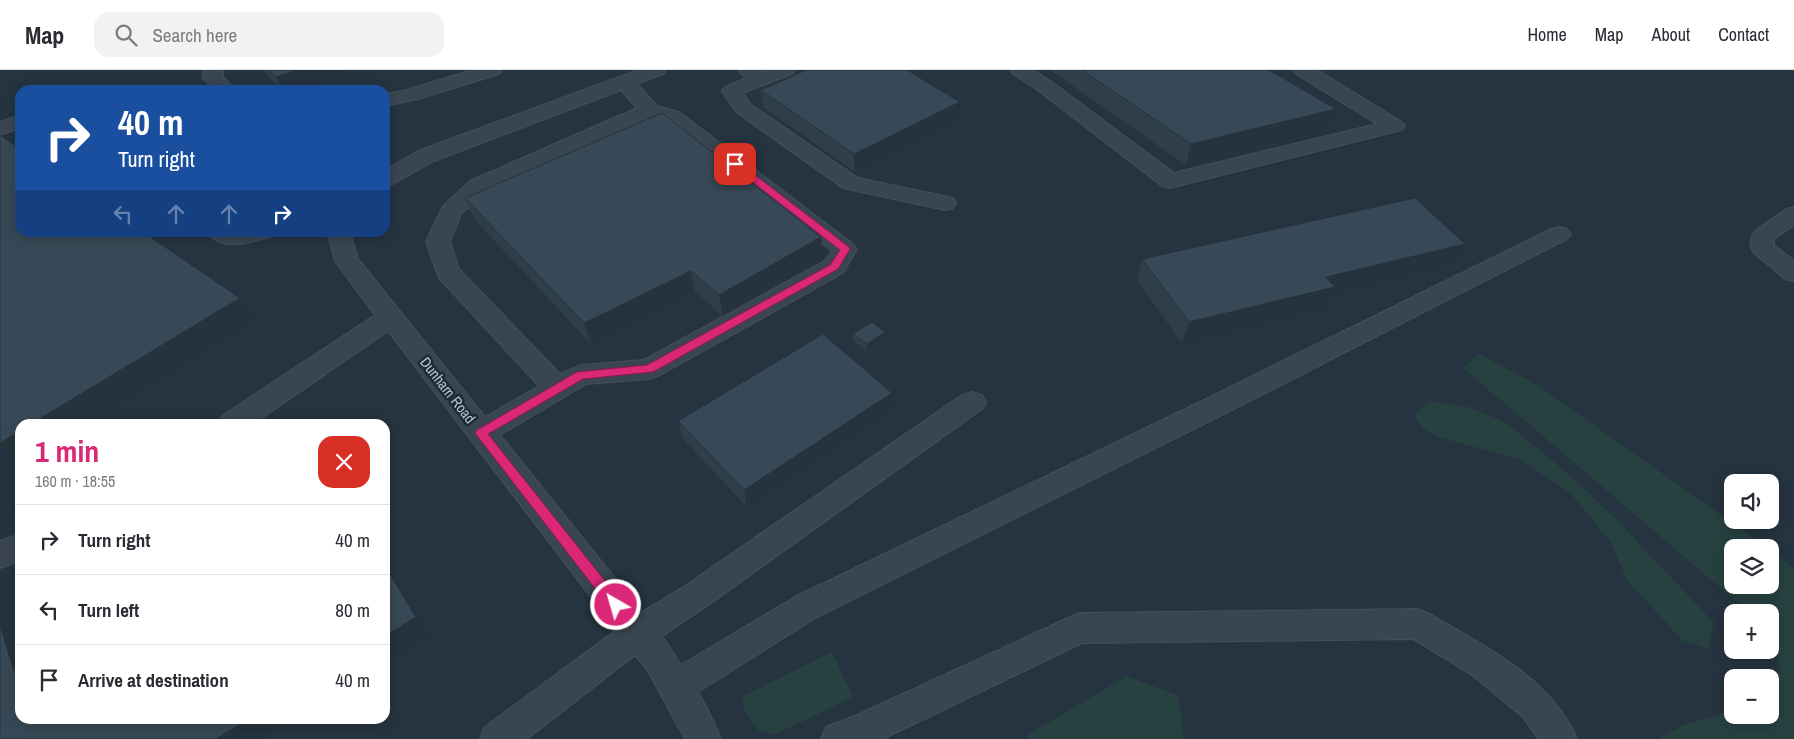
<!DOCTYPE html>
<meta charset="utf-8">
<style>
:root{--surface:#fff;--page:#f2f2f3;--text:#2b2b33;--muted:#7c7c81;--line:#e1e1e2;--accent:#db2777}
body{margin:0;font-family:"Archivo Narrow",sans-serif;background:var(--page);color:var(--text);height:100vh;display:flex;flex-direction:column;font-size:19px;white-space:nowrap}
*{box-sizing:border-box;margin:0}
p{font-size:16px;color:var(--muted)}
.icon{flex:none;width:28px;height:28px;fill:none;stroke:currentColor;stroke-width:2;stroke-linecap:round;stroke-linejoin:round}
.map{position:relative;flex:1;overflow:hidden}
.sheet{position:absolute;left:15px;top:349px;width:375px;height:305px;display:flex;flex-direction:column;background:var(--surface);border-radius:15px;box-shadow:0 2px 12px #0003}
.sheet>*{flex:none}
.guide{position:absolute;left:15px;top:15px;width:375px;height:152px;border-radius:15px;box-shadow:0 2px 12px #0003;background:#1a4fa0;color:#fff;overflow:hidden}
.fabs{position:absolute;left:1724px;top:404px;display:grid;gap:10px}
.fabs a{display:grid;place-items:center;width:55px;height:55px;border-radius:10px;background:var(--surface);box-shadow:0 2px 12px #0003;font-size:25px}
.pin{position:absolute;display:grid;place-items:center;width:42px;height:42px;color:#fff;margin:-21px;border-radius:10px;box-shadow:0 2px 8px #0006}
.me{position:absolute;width:55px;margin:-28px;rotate:322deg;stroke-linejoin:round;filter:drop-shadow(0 0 4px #0008)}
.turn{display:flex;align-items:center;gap:18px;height:105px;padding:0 20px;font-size:22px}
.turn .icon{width:65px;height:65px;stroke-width:2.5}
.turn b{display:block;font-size:35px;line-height:42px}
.lanes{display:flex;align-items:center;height:48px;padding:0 20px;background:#0003;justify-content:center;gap:25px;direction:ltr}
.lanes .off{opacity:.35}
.round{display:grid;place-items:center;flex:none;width:52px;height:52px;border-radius:15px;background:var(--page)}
.overview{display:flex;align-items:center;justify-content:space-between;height:85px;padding:0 20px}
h1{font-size:30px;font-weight:700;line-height:38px;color:var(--accent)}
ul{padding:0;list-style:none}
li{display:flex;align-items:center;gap:15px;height:70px;padding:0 20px;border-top:1px solid var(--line)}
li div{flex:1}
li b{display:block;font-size:19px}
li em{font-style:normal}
header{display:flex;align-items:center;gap:30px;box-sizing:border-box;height:70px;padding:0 25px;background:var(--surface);border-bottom:1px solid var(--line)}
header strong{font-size:24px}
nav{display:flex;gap:28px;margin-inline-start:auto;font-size:18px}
.search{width:350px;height:45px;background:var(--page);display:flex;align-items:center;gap:12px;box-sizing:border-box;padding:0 18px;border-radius:15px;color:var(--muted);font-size:19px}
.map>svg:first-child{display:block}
.green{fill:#274140}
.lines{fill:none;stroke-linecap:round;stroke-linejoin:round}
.minor-casing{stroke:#434f59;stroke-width:2}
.minor{fill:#394650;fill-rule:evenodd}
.wall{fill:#2f3f4a}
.shaded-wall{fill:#26333c}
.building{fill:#374956;stroke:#26333c}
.route{fill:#db2777;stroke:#8e194d}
.labels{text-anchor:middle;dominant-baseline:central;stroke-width:5;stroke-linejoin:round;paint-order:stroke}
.street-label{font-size:15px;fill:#b6c0ca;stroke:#1e2b35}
</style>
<header>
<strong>Map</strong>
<div class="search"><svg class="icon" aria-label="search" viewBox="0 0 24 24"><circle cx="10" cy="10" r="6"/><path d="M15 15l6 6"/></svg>Search here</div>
<nav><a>Home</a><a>Map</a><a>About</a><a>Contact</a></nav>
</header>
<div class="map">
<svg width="1794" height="669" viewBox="0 0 1794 669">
<rect width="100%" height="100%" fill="#253440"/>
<g class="green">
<path d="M1479,284L1536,314L1766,477L1732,478V515H1770V480L1794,498V669H1657L1684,655L1732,640V645H1770V609L1780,599L1775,567L1770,562V542H1749L1463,298Z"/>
<path d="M1430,331L1468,337L1505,352L1570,405L1619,452L1713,552L1708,579L1682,570L1627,510L1610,471L1571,424L1522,390L1438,367L1423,359L1414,346L1419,339Z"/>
<path d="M832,582L853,627L774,665L759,661L745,641L741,627Z"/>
<path d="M1127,606L1179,626L1183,669H1028L1027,665Z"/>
</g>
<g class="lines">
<defs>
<g id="minor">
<path d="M203,0H223V7L235,20H214L203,8Z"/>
<path d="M472,0H502L499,4L418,29L385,36V24L407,20Z"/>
<path d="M638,0H666L663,4L637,14L657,36L679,42L853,174L857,179L843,203L658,306L649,309L586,314L500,365L642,542L685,516L962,325L972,322L982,325L986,332L982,339L707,536L662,566L681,595L795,527L1206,329L1551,159L1559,157L1567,159L1571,164L1567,169L1226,343L817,547L698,622L708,640L721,669H685L648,601L635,585L527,669H480L485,657L616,560L388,261L253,354H218L222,346L375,245L335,191L327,162H350L358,189L485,347L539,316L439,208L426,172L443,136L470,111L637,38L621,20L434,91L393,114L385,116V100L418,81ZM652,47L665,50L832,181L825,191L644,290L581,295L560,304L459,199L450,172L461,144L486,121L523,103Z"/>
<path d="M738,0H760L762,2L768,0H795L792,4L743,23L750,34L858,108L953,128L956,133L953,138L945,140L843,118L736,42L722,21L725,17L746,8Z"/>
<path d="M1010,0H1033L1049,10L1174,103L1377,54L1296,4L1293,0H1317L1402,52L1405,56L1402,60L1170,118L1162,116L1035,18L1013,4Z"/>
<path d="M20,45V58L0,65V52Z"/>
<path d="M1794,137V155L1774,169V175L1794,191V211L1785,209L1754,183C1749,176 1750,168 1755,161L1786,139Z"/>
<path d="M208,162H273L270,167C251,172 221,183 208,162Z"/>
<path d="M20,464V491L0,498V471Z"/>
<path d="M1418,539L1430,544C1484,576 1551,608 1577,669H1538L1524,648L1472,605L1413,569L1082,573L883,669H821L826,657L857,645L1079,543Z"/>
</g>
</defs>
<use href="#minor" class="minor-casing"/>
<use href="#minor" class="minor"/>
</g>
<g class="wall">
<path d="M263,0H352L297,20H281Z"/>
<path d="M1050,0H1269L1336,39L1328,59L1186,95Z"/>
<path d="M761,20L959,49L855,102L763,37Z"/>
<path d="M465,128L821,167L823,188L723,246L695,222L591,274L474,149Z"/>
<path d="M1465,174L1453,195L1332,224L1326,238L1182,273L1137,210L1142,189Z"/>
<path d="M853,264L885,269L867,281L853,271Z"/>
<path d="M892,323V340L747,437L682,368L678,351Z"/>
</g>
<g class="shaded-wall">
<path d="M296,0H352L297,20H282L276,7Z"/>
<path d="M960,32L959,49L855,102L854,84Z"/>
<path d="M1336,39L1328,59L1186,95L1191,74Z"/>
<path d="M821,167L823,188L723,246L719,225Z"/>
<path d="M1465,174L1453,195L1332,224L1326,238L1182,273L1189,252L1326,207Z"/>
<path d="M691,201L695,222L591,274L584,253Z"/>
<path d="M240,228L255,249L86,354H31Z"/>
<path d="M885,262V269L867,281V274Z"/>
<path d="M892,323V340L747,437L744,420Z"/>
<path d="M20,361V395L0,377V373Z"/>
<path d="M385,492L430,565L385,593Z"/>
<path d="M0,555L20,569V605L14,601Z"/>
<path d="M249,649H296L263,669H216Z"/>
</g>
<g class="building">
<path d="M269,0H296L276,7Z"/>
<path d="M806,0H907L960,32L854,84L761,20Z"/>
<path d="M1082,0H1269L1336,39L1191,74Z"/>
<path d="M662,43L821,167L719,225L691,201L584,253L465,128Z"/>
<path d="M0,65L20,79V162H143L240,228L31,354H20V361L0,373Z"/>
<path d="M1415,128L1465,174L1326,207L1335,217L1189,252L1142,189Z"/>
<path d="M872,252L885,262L867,274L853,264Z"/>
<path d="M823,264L892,323L744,420L678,351Z"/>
<path d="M385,496L416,547L385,566Z"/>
<path d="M0,555L14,601L20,597V649H249L216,669H0Z"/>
</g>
<path class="route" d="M732,92H738L849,177L850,179L838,199L653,302L583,309L488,364L621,531L623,535L621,539L616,541L611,539L475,363L477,360L577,302L647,295L830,195L840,180L732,96Z"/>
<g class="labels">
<g class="street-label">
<text transform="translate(448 320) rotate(52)">Dunham Road</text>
</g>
</g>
</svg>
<div class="fabs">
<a><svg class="icon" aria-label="sound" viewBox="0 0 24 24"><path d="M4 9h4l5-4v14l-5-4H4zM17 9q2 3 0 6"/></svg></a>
<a><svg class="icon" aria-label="layers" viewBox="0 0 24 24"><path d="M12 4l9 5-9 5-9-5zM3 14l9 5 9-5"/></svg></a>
<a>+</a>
<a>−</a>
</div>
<div class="pin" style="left:735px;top:94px;background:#d93025"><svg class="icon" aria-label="arrive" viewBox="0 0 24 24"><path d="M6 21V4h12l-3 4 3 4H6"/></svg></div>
<svg class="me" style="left:616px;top:535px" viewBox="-20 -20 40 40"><circle r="17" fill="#db2777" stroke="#fff" stroke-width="3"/><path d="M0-11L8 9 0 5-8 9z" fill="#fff"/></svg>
<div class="guide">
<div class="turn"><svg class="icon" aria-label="right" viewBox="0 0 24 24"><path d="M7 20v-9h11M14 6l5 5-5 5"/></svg><div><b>40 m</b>Turn right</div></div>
<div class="lanes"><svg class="icon off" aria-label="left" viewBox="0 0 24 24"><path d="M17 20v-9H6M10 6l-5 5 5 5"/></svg><svg class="icon off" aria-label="ahead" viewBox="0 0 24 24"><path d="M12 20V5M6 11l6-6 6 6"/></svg><svg class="icon off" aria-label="ahead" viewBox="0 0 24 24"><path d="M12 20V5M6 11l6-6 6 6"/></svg><svg class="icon" aria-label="right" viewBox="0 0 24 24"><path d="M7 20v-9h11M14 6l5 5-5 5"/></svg></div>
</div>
<section class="sheet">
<div class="overview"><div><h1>1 min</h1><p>160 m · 18:55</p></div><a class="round" style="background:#d93025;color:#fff"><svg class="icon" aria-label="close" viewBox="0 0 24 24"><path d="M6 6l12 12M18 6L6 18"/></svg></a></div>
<ul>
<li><svg class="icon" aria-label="right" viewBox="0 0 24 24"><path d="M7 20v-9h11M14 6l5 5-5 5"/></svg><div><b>Turn right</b></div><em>40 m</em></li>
<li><svg class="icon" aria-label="left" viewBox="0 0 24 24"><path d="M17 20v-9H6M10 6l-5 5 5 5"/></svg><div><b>Turn left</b></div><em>80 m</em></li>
<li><svg class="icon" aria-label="arrive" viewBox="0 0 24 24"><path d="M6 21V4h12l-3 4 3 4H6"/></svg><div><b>Arrive at destination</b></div><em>40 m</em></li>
</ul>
</section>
</div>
